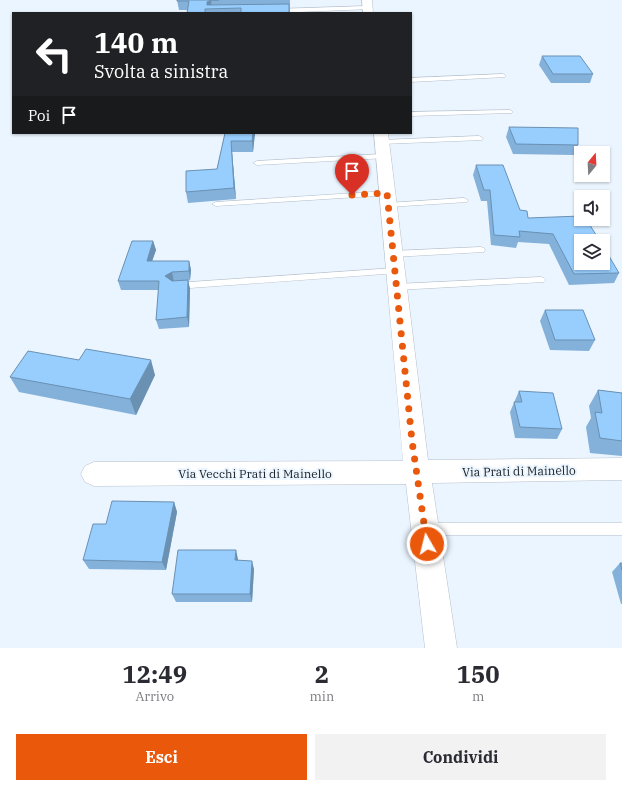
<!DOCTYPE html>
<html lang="it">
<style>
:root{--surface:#fff;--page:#f2f2f3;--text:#2b2b33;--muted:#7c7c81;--accent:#ea580c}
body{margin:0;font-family:"IBM Plex Serif",serif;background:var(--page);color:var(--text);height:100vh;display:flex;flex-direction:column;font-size:15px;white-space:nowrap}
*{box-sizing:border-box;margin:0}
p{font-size:13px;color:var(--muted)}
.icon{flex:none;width:22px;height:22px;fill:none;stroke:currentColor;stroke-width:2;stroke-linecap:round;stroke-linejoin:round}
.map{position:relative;height:648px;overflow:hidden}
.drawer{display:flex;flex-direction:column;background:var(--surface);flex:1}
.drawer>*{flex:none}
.guide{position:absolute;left:12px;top:12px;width:400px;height:122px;border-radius:0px;box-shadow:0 1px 3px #0004;background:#202124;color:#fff;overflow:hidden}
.needle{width:26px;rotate:18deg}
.fabs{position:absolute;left:574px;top:146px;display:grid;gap:8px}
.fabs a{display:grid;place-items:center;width:36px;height:36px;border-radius:0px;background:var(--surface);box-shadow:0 1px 3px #0004;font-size:20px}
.pin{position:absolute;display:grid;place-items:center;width:34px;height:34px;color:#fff;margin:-41px -17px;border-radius:50% 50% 50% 0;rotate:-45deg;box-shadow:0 0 4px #0007}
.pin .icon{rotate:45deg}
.me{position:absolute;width:44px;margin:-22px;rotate:352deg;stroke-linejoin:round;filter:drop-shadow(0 0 3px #0008)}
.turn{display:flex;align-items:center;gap:14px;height:84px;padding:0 16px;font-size:18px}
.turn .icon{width:52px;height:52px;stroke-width:2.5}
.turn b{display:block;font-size:28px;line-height:34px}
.then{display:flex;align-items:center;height:38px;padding:0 16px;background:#0003;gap:8px;font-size:15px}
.eta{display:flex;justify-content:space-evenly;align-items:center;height:68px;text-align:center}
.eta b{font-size:24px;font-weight:800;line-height:28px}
.action{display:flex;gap:8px;margin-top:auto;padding:8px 16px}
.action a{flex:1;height:46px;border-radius:0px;background:var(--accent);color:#fff;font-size:16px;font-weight:800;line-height:46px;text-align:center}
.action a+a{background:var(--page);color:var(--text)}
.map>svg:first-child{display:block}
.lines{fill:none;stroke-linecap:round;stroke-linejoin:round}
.service-casing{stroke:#b6c0ca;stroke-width:1}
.minor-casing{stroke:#b6c0ca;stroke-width:1}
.service{fill:#fff;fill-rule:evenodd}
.minor{fill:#fff;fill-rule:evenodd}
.wall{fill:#83b1da}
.shaded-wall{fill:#6a90b2}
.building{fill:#98cefe;stroke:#6a90b2}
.route{stroke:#ea580c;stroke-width:7;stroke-dasharray:0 12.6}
.labels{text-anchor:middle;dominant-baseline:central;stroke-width:4;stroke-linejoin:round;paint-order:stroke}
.near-street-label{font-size:12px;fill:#202428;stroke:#eaf5ff}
</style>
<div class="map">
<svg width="622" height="648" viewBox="0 0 622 648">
<rect width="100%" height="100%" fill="#eaf5ff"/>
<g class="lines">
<defs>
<g id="service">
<path d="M368,6L371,8L370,9L276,13L273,11L276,9Z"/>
<path d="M503,74L506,76L505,77L411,82V78Z"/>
<path d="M510,110L513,112L512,113L411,116V112Z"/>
<path d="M479,136L483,138L482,140L382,144L378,142L382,140Z"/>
<path d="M383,154L387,156L386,158L257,165L253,163L257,161Z"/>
<path d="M387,191H390V195L216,206L212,204L216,202Z"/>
<path d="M464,198L468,200L467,202L388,207L384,205L388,203Z"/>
<path d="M481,247L484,248L485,250L484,252L393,257L389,254L393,251Z"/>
<path d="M395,268L398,269L400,271L398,273L176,289L171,286L176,283Z"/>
<path d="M541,277L544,278L546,280L544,282L397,290L392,287L397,284Z"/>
<path d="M426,523H622V535H426L421,533L419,529L421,525Z"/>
</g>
<g id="minor">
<path d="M362,0H372L373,13H363Z"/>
<path d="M374,133H388L428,460L622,458V480L432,483L457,648H425L406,484L94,486L85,482L81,474L85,466L94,462L403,461Z"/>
</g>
</defs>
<use href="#service" class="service-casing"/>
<use href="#minor" class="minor-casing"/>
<use href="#service" class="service"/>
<use href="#minor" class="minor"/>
</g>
<g class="wall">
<path d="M177,0H290V13H187L188,10H179Z"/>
<path d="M542,56L593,74L590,83H551L539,65Z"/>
<path d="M509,127L578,145L574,155L513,154L506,137Z"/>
<path d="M225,133H255L253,152H232L236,199L188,203L186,192L217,169Z"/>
<path d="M476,165L528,218L619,273L614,283L569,285L549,244L518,242L516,248L491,245L487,201H481L473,175Z"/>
<path d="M153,241L156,250L152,261H189L191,270L190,280L188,281L190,289L189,327L159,329L156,320L159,290H121L118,281Z"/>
<path d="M545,310L595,340L589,351L550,350L540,321Z"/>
<path d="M155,375L136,415L19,392L10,377Z"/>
<path d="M598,390L622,393V456L590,453L586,427L591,418L589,406Z"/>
<path d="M519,391L562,429L557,439L515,438L510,412Z"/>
<path d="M174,502L177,512L166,570L89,569L83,560L106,524Z"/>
<path d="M238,559V560L254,569L252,602H176L172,594Z"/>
<path d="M620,563H622V604H621L612,572Z"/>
</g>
<g class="shaded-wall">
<path d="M211,0L212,9L207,5V2Z"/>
<path d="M253,133H255L253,152L252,141Z"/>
<path d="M231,141L232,152L236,199L234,188Z"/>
<path d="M153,241L156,250L149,270L147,261Z"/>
<path d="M189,261L191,270L190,280L189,271Z"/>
<path d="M172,272L174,282L168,285L165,276Z"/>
<path d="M188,280L190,289L189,327L187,317Z"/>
<path d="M151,360L155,375L136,415L130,399Z"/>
<path d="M174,502L177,512L166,570L162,562Z"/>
<path d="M236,550L238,559L237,569L235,560Z"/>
<path d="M252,561L254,569L252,602L250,594Z"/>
</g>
<g class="building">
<path d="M177,0H219H211L207,2V5L289,4V13H241V8L205,9V13H187L189,1H177Z"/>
<path d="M542,56H580L593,74H553Z"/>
<path d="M509,127L578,128V145L516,144Z"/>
<path d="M225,133H253L252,141H231L234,188L186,192V171L217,169Z"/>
<path d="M476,165H503L520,210L527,211L528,218L581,216V219H586L600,241H581V263H603V246L619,273L574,274L553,234L519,231L520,237L494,235L490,190H484Z"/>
<path d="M132,241H153L147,261H189V271L172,272L165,276L172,281L188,280L187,317L156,320L159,281H118Z"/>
<path d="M545,310H583L595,340H555Z"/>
<path d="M86,349L151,360L130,399L10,377L28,351L79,360Z"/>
<path d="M598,390L622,393V441L600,438L595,412L602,413Z"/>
<path d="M519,391L553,393L562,429L520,427L514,402H522Z"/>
<path d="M112,501L174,502L162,562L83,560L93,524H106Z"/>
<path d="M178,550H236L235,560L252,561L250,594H172Z"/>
<path d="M620,563H622V570Z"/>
</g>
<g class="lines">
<path class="route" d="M352,195L387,193L412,441L427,544"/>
</g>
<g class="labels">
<g class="near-street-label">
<text transform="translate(519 471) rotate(-1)">Via Prati di Mainello</text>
<text x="255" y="473">Via Vecchi Prati di Mainello</text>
</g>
</g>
</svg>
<div class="fabs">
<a><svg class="needle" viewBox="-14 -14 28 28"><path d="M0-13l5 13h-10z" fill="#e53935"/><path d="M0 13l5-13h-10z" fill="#7c7c81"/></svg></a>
<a><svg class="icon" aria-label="sound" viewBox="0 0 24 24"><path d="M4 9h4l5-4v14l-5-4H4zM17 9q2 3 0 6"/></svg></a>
<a><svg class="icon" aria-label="layers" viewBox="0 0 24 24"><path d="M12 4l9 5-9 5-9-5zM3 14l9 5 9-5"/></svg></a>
</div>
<div class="pin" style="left:352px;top:195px;background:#d93025"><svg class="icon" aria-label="arrive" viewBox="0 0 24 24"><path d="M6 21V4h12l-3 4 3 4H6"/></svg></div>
<svg class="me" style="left:427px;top:544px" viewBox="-20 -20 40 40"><circle r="17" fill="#ea580c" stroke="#fff" stroke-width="3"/><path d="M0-11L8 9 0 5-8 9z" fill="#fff"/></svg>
<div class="guide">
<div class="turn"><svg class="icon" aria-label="left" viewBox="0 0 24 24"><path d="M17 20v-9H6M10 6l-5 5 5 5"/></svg><div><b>140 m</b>Svolta a sinistra</div></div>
<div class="then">Poi<svg class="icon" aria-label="arrive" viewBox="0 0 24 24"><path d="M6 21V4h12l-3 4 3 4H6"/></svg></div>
</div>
</div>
<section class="drawer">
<div class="eta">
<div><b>12:49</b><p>Arrivo</p></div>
<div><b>2</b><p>min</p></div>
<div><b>150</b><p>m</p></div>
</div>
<div class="action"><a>Esci</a><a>Condividi</a></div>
</section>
